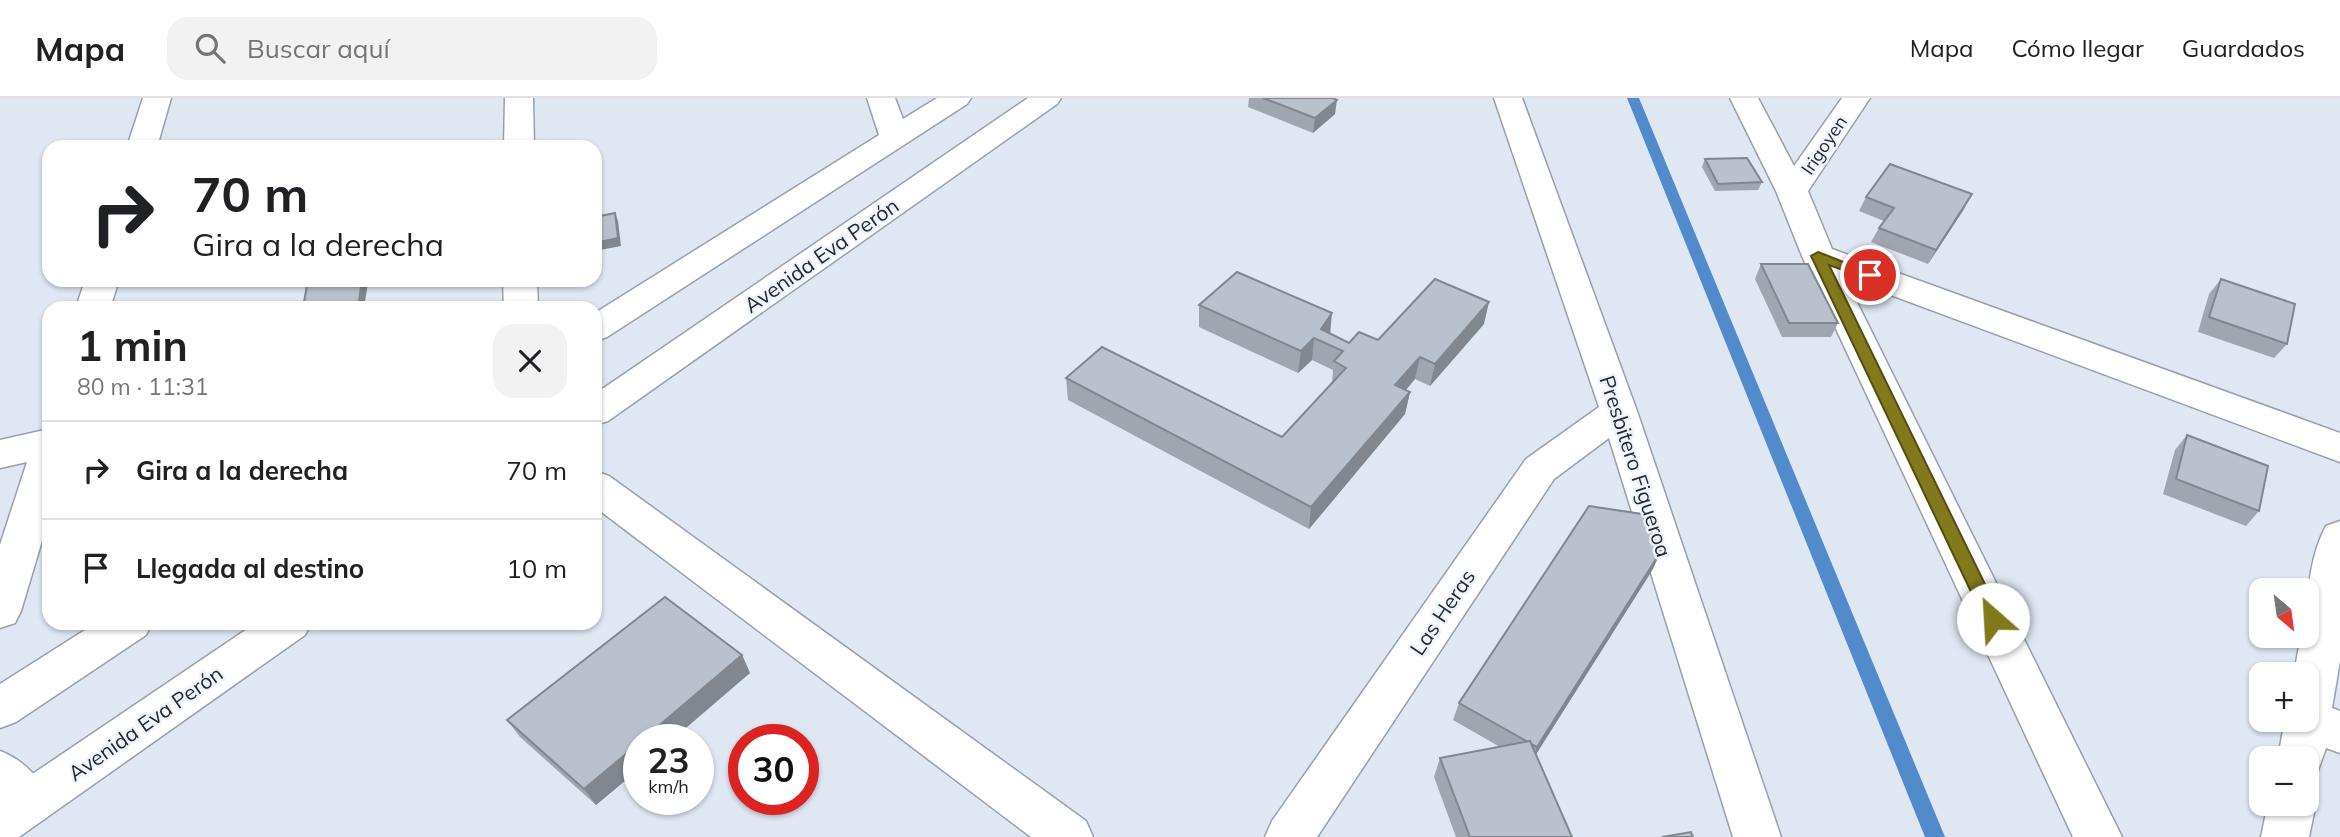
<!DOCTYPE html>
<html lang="es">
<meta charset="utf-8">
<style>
:root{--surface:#fff;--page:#f2f2f2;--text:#202124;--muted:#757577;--line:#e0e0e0}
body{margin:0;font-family:Mulish,sans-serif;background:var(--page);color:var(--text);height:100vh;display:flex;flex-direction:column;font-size:26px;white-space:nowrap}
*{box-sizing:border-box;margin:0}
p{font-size:23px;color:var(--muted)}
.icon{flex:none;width:38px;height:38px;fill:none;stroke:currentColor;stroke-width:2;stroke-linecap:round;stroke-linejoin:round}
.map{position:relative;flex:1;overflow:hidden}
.sheet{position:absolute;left:42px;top:203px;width:560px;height:329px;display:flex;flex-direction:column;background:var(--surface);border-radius:21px;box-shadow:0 2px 5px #0004}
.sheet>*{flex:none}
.hud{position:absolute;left:42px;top:42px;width:560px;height:147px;border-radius:21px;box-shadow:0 2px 5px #0004;background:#fff;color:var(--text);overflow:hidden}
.needle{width:46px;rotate:151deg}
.fabs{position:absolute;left:2249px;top:480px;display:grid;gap:14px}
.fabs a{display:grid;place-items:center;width:70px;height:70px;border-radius:14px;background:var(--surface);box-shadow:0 2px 5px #0004;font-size:35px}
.speed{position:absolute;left:623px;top:626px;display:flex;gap:14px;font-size:35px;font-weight:700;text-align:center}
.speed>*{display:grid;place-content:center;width:91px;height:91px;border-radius:50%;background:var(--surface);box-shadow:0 2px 5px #0004;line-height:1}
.speed small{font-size:18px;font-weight:400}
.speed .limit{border:10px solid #d22;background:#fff;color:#111}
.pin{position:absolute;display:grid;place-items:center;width:60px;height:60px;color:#fff;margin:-30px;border:4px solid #fff;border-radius:50%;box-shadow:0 2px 7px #0007}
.me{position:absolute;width:77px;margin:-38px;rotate:334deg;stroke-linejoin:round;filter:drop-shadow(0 0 5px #0008)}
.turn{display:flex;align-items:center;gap:24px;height:147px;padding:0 35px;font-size:32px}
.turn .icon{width:91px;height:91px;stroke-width:2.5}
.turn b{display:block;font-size:49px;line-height:60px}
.round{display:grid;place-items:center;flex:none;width:74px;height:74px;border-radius:21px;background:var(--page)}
.overview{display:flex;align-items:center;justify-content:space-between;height:119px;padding:0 35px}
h1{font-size:42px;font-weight:700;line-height:52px}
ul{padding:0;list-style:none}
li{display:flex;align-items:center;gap:21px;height:98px;padding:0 35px;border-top:2px solid var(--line)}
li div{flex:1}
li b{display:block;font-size:26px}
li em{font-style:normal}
header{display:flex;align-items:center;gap:42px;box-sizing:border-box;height:98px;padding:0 35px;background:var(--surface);border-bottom:2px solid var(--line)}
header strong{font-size:33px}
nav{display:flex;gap:38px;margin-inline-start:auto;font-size:24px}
.search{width:490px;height:63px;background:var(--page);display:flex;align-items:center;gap:18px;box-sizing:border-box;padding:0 24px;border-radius:21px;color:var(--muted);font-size:26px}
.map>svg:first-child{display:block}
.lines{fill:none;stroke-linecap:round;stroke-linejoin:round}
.stream{fill:#528bcc;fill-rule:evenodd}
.minor-casing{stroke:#97a0aa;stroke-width:3}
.major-casing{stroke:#97a0aa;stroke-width:3}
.minor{fill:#fff;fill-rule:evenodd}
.major{fill:#fff;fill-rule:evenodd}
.wall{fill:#9fa6af}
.shaded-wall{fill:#82878f}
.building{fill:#b9c1cc;stroke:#82878f;stroke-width:2}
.route{fill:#82781c;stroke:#544e12;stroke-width:2}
.labels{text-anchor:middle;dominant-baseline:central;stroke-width:5;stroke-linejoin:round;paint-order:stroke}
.far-street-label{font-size:18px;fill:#25292d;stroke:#edf4fd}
.street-label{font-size:21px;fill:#25292d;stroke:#edf4fd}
</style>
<header>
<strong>Mapa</strong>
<div class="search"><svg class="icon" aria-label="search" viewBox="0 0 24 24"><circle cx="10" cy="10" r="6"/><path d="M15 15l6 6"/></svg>Buscar aquí</div>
<nav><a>Mapa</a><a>Cómo llegar</a><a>Guardados</a></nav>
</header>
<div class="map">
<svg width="2340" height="739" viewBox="0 0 2340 739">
<rect width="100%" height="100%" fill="#dee7f2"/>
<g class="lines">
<path class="stream" d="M1627,0H1639L1945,739H1925Z"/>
<defs>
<g id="minor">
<path d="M143,0H171L157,49H127Z"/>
<path d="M505,0H533L534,49H504Z"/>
<path d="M867,0H895L903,21L937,0H971L967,6L607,239L595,243V215L879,37Z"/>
<path d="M1494,0H1522L1637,313L1781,739H1733L1609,340L1554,381L1317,739H1265L1272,723L1526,361L1599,309Z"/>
<path d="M1730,0H1758L1794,68L1842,0H1870L1808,93L1832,151L2340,335V364L1845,180L2122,739H2073L1802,158L1776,93Z"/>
<path d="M85,182H119L110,210H76Z"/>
<path d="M503,182H537L538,210H504Z"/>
<path d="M49,331V419L21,513L15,525L0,530V447L27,364L0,370V342Z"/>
<path d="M595,373L609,378L1086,723L1093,739H1031L595,409Z"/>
<path d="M2340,423V563L2332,610L2340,613V655L2326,650L2317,675L2306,679V660H2278L2285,621H2306V576H2294L2301,537H2306C2306,503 2309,459 2326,428Z"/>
<path d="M96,525H152L146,537L16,624L0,630V586Z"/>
<path d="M0,653C24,662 42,682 53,705L46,720L29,727L12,720L0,707Z"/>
<path d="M2306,689L2316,705L2309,739H2261L2268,705H2306Z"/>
</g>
<g id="major">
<path d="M1028,0H1061L1057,6L608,323L595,327V296Z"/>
<path d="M256,525H311L305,537L19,739H0V698Z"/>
</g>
</defs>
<use href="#minor" class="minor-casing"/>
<use href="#major" class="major-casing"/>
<use href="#minor" class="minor"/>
<use href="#major" class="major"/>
</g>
<g class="wall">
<path d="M1249,0H1333L1335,16L1313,35L1248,9Z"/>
<path d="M1705,61L1762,84L1758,92L1715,93L1702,69Z"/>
<path d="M1866,99L1964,111L1928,166L1871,144L1879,130L1884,123L1859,113Z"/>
<path d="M1761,166L1838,225L1831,239H1782L1755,181Z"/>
<path d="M2221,181L2287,246L2274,260L2198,234L2209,196Z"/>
<path d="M1199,207L1330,235L1349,245L1378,242L1484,226L1430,288L1415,281L1406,292L1410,294L1405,316L1309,431L1068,302L1066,280L1282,339L1332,286L1333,272L1312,262L1298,275L1199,229Z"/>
<path d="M2187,337L2259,413L2246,428L2163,396L2175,352Z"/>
<path d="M1653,471L1536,656L1572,739H1456L1434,679L1440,660L1500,649L1453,622L1459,605Z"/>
<path d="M742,557L750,575L639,642V671L596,707L520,639L507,622Z"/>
</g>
<g class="shaded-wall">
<path d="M1337,2L1335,16L1313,35L1315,20Z"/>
<path d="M1972,96L1964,111L1928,166L1936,152Z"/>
<path d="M615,115L618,123L621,148L595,153V145Z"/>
<path d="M362,182H366L368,185L364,210H358Z"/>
<path d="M1489,204L1484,226L1430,288L1435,266Z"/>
<path d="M1332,215L1330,237L1321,231Z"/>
<path d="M1314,240L1312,262L1298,275L1301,253Z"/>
<path d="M1420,259L1415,281L1391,309L1395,287Z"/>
<path d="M1410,294L1405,316L1309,431L1311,409Z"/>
<path d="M1661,453L1653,471L1530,666L1537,649Z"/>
<path d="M742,557L750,575L672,642H642Z"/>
<path d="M639,645V671L596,707L584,691Z"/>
</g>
<g class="building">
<path d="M1263,0H1333L1337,2L1315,20Z"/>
<path d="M1747,60L1762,84L1718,86L1705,61Z"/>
<path d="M1890,66L1972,96L1936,152L1879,130L1894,110L1866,99Z"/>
<path d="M615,115L618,140L595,145V119Z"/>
<path d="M1761,166H1808L1838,225H1789Z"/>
<path d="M1237,174L1332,215L1321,231L1349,245L1359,234L1378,242L1435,181L1489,204L1435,266L1420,259L1395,287L1410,294L1311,409L1066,280L1102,249L1282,339L1346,270L1334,263L1343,253L1314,240L1301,253L1199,207Z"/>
<path d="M2221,181L2295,206L2287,246L2209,219Z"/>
<path d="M335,182H362L358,210H303L307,187Z"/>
<path d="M2187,337L2268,368L2259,413L2176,381Z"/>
<path d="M1589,408L1642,416L1661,453L1537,649L1531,646L1530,643L1528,644L1459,605Z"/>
<path d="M665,499L742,557L642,642H639V645L584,691L507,622Z"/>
<path d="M1530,643L1572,739H1470L1440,660Z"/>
<path d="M1691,734L1693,739H1662Z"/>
</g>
<path class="route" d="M1818,154L1877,177L1870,182L1829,167L2002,521L1999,526L1993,528L1984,521L1811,158Z"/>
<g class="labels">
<g class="far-street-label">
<text transform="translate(1824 47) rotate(-56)">Irigoyen</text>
</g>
<g class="street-label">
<text transform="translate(821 157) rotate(-35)">Avenida Eva Perón</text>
<text transform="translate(1636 368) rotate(72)">Presbitero Figueroa</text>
<text transform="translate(1442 514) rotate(-56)">Las Heras</text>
<text transform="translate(145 625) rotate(-35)">Avenida Eva Perón</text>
</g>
</g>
</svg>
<div class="fabs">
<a><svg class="needle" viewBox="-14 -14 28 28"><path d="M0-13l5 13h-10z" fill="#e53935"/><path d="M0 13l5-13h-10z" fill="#757577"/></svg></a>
<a>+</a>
<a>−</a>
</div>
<div class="speed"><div>23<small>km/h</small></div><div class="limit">30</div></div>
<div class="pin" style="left:1870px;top:177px;background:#d93025"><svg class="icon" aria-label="arrive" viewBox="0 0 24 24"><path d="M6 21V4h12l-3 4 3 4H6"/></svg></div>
<svg class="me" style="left:1993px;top:521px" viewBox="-20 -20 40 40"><circle r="19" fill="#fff"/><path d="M0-13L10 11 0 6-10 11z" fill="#82781c"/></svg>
<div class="hud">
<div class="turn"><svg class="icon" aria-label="right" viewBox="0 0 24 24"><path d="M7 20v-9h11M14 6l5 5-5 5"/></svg><div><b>70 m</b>Gira a la derecha</div></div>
</div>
<section class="sheet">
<div class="overview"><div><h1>1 min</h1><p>80 m · 11:31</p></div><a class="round"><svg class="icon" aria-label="close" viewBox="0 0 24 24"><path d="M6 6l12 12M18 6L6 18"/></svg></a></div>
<ul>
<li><svg class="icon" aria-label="right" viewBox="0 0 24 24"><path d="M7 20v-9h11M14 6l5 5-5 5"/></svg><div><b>Gira a la derecha</b></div><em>70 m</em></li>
<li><svg class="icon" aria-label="arrive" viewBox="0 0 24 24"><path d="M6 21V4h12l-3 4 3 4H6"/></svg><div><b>Llegada al destino</b></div><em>10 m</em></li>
</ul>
</section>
</div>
